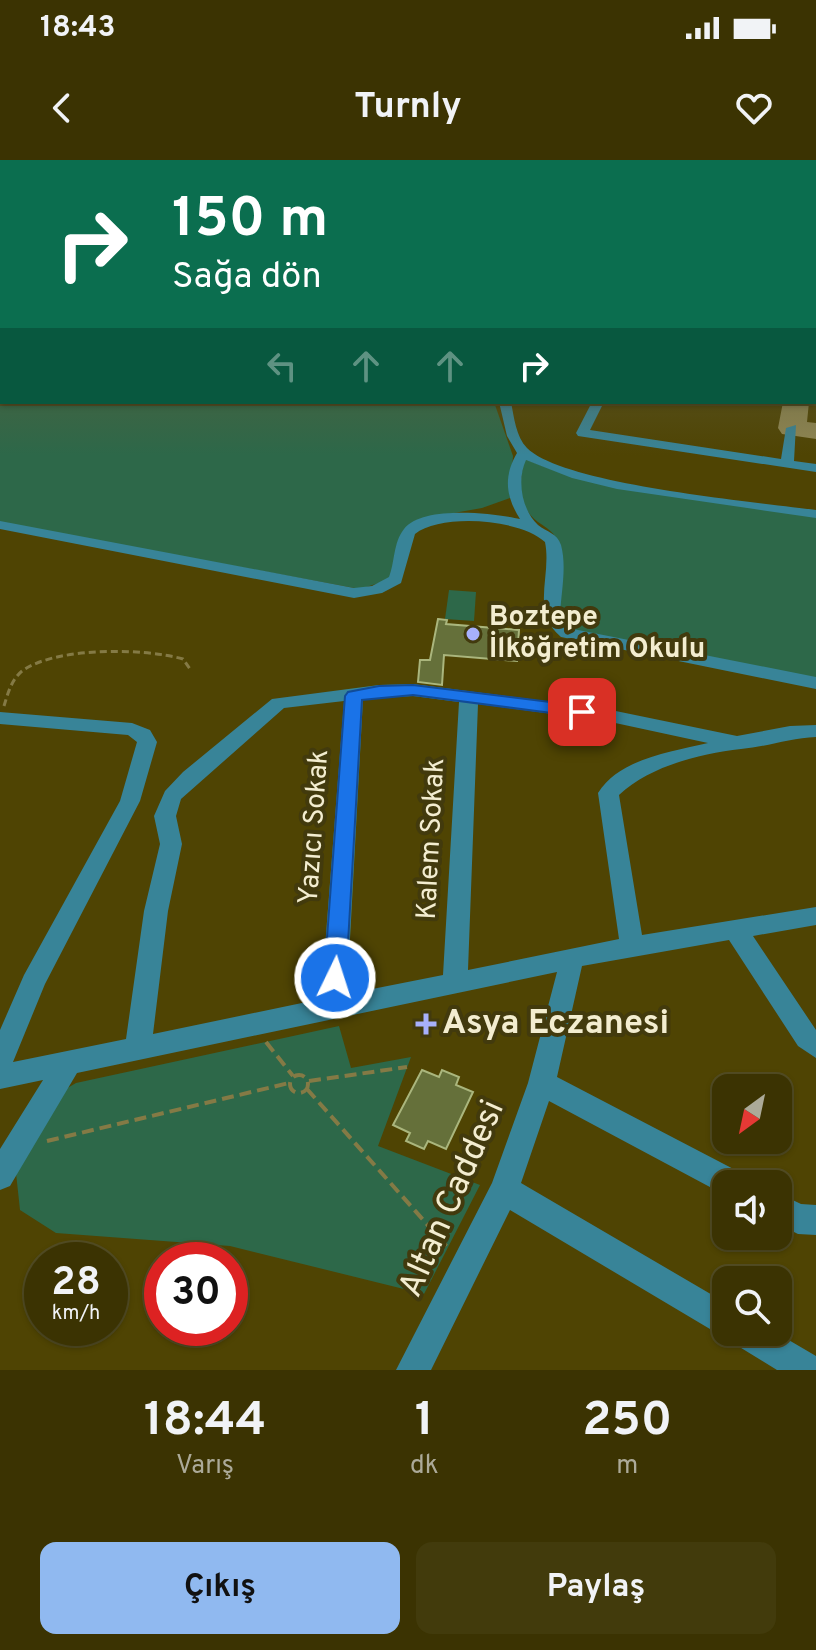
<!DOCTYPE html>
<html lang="tr">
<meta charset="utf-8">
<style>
:root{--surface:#3b3302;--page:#423b0c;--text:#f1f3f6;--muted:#acaa99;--line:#544e24;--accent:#90b9f0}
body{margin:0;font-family:Overpass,sans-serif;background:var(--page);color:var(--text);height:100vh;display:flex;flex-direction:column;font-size:30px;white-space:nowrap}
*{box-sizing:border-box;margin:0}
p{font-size:26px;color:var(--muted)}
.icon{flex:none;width:44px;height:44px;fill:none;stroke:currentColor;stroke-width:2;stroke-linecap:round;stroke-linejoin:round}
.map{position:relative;height:1210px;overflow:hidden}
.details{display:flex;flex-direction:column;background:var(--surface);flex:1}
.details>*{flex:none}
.top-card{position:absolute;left:0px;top:0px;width:816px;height:244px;box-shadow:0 2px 6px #0004,0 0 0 2px var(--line);background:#0b6e4f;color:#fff;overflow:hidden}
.needle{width:52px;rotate:213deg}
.buttons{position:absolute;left:712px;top:914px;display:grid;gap:16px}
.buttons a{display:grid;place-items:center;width:80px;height:80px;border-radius:16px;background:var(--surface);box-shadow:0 2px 6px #0004,0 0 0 2px var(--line);font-size:40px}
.speed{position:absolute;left:24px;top:1082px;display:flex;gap:16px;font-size:40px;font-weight:700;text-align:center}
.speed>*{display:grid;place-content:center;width:104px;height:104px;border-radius:50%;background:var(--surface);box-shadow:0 2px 6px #0004,0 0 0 2px var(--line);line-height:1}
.speed small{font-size:20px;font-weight:400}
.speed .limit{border:12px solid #d22;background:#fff;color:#111}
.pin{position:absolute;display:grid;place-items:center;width:68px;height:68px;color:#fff;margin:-34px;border-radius:16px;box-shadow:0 4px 12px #0006}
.me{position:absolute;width:88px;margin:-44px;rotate:4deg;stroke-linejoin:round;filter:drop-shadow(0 0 6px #0008)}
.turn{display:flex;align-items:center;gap:28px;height:168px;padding:0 40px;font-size:36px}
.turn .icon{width:104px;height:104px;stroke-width:2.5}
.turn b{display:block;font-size:56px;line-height:68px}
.lanes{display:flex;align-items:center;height:76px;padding:0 40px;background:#0003;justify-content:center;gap:40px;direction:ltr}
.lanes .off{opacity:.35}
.eta{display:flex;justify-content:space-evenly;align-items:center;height:136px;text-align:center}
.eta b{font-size:48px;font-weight:700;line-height:56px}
.cta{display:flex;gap:16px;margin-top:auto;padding:16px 40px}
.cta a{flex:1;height:92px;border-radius:16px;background:var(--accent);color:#111;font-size:32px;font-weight:700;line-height:92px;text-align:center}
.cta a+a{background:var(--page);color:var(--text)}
.status{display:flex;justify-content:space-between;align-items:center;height:56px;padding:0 40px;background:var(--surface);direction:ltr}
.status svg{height:22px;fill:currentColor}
header{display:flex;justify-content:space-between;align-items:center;height:104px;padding:0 40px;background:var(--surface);font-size:36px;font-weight:700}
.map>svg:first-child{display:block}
.green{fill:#2d6849}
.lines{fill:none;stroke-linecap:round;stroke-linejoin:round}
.taxiway{fill:#8f8653;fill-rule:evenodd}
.building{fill:#65703a;stroke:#aab67d;stroke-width:2}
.path-far1{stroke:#847a45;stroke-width:3;stroke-dasharray:7 4;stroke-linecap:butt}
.path{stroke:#847a45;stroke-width:4;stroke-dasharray:12 6;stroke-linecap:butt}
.minor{fill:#388498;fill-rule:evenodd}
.route{fill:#1a73e8;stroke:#114b97;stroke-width:2}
.poi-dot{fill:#a7b0fc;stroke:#423a0d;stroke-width:3}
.labels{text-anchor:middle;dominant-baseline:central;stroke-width:8;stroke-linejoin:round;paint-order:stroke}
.poi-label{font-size:28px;font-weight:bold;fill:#f3edd0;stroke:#423a0d;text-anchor:start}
.street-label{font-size:28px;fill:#f3edd0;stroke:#423a0d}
.near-poi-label{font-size:34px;font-weight:bold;fill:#f3edd0;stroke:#423a0d;text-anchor:start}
.near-street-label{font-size:34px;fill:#f3edd0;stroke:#423a0d}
</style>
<div class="status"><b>18:43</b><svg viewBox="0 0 49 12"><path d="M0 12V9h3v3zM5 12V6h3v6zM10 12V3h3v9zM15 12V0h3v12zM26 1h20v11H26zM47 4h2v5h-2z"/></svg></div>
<header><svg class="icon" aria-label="back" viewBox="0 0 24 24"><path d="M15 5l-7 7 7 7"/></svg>Turnly<svg class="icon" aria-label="heart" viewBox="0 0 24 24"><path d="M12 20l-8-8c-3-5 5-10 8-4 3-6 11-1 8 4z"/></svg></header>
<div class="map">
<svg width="816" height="1210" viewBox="0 0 816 1210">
<rect width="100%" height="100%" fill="#4f4403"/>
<g class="green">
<path d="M0,126L2,242H494L513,296L510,338L482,348L420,359L393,415L385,421L360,429L0,363Z"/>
<path d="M524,299L572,317L816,357V520L570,469C551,447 564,412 558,384C556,373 547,368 538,362C516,345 520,324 524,299Z"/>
<path d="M449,430L476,432L474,461L445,459Z"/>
<path d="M339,866L351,908L411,897L378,986L480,1025L424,1134L230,1086L56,1073L20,1050L16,1013L64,930L76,923Z"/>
</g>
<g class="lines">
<g class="taxiway">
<rect x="814" y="163" width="2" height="14"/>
<path d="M783,242H809L807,262L816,263V279L782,274L778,268Z"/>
</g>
</g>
<g class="building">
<path d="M438,459L447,460L446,464L519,470L517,501L444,495L442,525L418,522L420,500H430Z"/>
<path d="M422,910L439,917L442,910L459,917L456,925L473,932L446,989L428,981L424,989L406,981L410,973L393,965Z"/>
</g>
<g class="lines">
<path class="path-far1" d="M4,546C8,533 12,517 25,509C60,487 144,488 183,499L190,509"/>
<g class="path">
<path d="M266,882L293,916"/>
<circle cx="299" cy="924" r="9"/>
<path d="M309,921L407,907"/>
<path d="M307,929L449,1089"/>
<path d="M47,981L289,923"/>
</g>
<g class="minor">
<rect x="814" y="139" width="2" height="6"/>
<rect x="814" y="207" width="2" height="6"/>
<path d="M499,242H511C514,257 516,277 527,288C564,325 758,342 816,350V358L617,329L572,318L526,300C517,319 521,349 538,365C547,372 557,373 561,385C567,407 561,433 560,455L573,469L816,517V529L561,477C530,451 552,417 545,382C521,359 441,353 415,374L401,423L382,433L354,438L0,369V361L354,428L372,426L389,417C395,402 393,383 404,369C422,345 494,353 520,359C506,337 503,317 517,293L507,276Z"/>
<path d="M592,242H604L590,270L781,299L786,268L796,265L794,301L816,304V312L578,276L576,273Z"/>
<path d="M413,524L606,549L737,576L790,566L816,565V577C790,578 766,587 741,589C699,594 650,606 619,635L642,775L816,747V765L753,776L816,870V898L798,886L729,780L582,806L557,917L743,1014L748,1024H726V1036L723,1034L549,941L521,1023L726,1143V1172H775L816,1196V1210H777L733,1183L729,1176L715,1172L510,1050L431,1210H396L492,1023L528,923L557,812L77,913L10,1026L0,1030V989L43,920L0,929V870L24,815L120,641L137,582L128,575L0,564V552L132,563L150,570L157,582L140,641L45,824L13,902L126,879L144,751L160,684L154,656L165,631L183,612L272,539L379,525ZM413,536L459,542L443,815L347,834L363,539ZM344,541L321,839L153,874L168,751L182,684L176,656L181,639L284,548ZM478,544L606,561L708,583C671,592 620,598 598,633L619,779L468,810Z"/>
<path d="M778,1033L801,1044L816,1045V1075L798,1074L778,1064Z"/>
</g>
</g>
<linearGradient id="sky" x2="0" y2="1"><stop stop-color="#2b2502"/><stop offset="0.43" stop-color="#5d5c39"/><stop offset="1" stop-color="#5d5c39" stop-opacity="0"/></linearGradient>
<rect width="816" height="295" fill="url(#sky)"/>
<path class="route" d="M413,525L582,546L590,552L582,557L413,535L362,540L346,818L343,825L335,828L327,825L324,818L345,536L348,532L379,526Z"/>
<g class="poi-dot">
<circle cx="473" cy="474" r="8"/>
<path d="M422 852h8v8h8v8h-8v8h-8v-8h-8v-8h8z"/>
</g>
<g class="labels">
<g class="poi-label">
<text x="489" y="458">Boztepe<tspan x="489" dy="32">İlköğretim Okulu</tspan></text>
</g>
<g class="street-label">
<text transform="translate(315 667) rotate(-86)">Yazıcı Sokak</text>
<text transform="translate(432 679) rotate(-87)">Kalem Sokak</text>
</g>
<g class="near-poi-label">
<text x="442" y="864">Asya Eczanesi</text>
</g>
<g class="near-street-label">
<text transform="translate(453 1039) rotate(-66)">Altan Caddesi</text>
</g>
</g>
</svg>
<div class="buttons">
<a><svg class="needle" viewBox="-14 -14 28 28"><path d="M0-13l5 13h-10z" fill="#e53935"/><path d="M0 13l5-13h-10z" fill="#acaa99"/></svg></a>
<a><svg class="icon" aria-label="sound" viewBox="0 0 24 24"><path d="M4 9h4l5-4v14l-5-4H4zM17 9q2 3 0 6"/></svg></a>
<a><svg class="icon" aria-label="search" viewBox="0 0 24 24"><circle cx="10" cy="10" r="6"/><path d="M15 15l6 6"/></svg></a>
</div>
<div class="speed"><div>28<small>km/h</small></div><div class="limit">30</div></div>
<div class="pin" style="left:582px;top:552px;background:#d93025"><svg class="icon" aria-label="arrive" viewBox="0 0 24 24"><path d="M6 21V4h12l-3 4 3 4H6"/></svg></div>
<svg class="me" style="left:335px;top:818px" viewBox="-20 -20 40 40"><circle r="17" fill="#1a73e8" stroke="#fff" stroke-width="3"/><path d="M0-11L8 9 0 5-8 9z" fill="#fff"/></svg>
<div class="top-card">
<div class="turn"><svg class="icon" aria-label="right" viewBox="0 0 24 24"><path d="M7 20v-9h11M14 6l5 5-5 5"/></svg><div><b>150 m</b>Sağa dön</div></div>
<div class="lanes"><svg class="icon off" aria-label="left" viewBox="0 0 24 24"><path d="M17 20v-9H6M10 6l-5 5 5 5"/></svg><svg class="icon off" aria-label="ahead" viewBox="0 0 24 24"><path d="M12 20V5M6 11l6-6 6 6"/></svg><svg class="icon off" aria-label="ahead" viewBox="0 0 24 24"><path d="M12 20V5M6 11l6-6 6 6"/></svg><svg class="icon" aria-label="right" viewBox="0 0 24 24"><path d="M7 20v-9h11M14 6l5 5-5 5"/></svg></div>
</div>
</div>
<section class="details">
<div class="eta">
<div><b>18:44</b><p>Varış</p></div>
<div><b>1</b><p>dk</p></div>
<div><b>250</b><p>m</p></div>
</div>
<div class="cta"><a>Çıkış</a><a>Paylaş</a></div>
</section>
